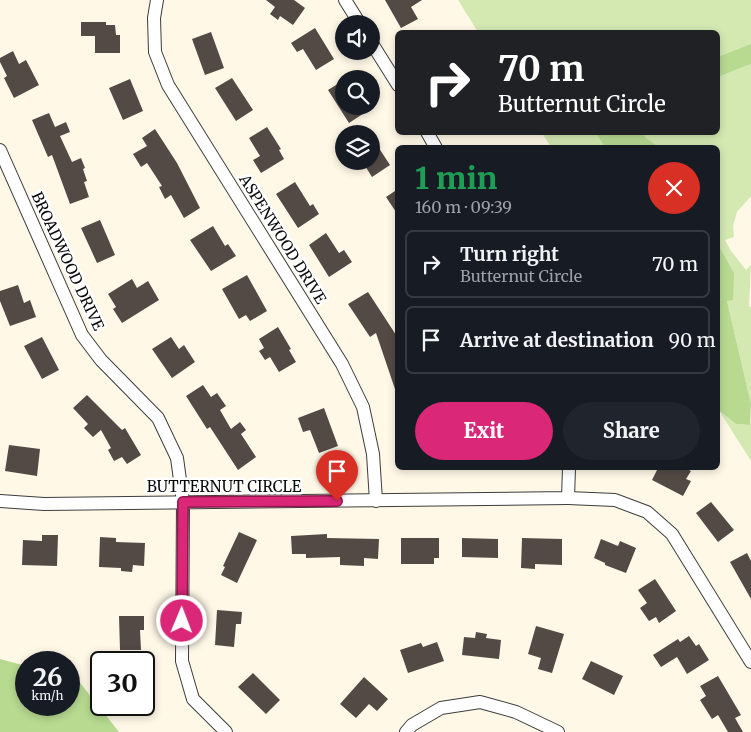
<!DOCTYPE html>
<meta charset="utf-8">
<style>
:root{--surface:#171b24;--page:#20242c;--text:#f1f3f6;--muted:#9ea1a6;--line:#363941;--accent:#db2777}
body{margin:0;font-family:Merriweather,serif;background:var(--page);color:var(--text);height:100vh;display:flex;flex-direction:column;font-size:19px;white-space:nowrap}
*{box-sizing:border-box;margin:0}
p{font-size:16px;color:var(--muted)}
.icon{flex:none;width:28px;height:28px;fill:none;stroke:currentColor;stroke-width:2;stroke-linecap:round;stroke-linejoin:round}
.map{position:relative;flex:1;overflow:hidden}
.drawer{position:absolute;left:395px;top:145px;width:325px;height:325px;display:flex;flex-direction:column;background:var(--surface);border-radius:8px;box-shadow:0 2px 8px #0003}
.drawer>*{flex:none}
.top-card{position:absolute;left:395px;top:30px;width:325px;height:105px;border-radius:8px;box-shadow:0 2px 8px #0003;background:#202124;color:#fff;overflow:hidden}
.tools{position:absolute;left:335px;top:15px;display:grid;gap:10px}
.tools a{display:grid;place-items:center;width:45px;height:45px;border-radius:50%;background:var(--surface);box-shadow:0 2px 8px #0003;font-size:25px}
.speed{position:absolute;left:15px;top:651px;display:flex;gap:10px;font-size:25px;font-weight:700;text-align:center}
.speed>*{display:grid;place-content:center;width:65px;height:65px;border-radius:50%;background:var(--surface);box-shadow:0 2px 8px #0003;line-height:1}
.speed small{font-size:12px;font-weight:400}
.speed .limit{border:2px solid #111;border-radius:8px;background:#fff;color:#111}
.pin{position:absolute;display:grid;place-items:center;width:42px;height:42px;color:#fff;margin:-51px -21px;border-radius:50% 50% 50% 0;rotate:-45deg;box-shadow:0 0 5px #0007}
.pin .icon{rotate:45deg}
.me{position:absolute;width:55px;margin:-28px;rotate:1deg;stroke-linejoin:round;filter:drop-shadow(0 0 4px #0008)}
.turn{display:flex;align-items:center;gap:18px;height:105px;padding:0 20px;font-size:22px}
.turn .icon{width:65px;height:65px;stroke-width:2.5}
.turn b{display:block;font-size:35px;line-height:42px}
.round{display:grid;place-items:center;flex:none;width:52px;height:52px;border-radius:26px;background:var(--page)}
.headline{display:flex;align-items:center;justify-content:space-between;height:85px;padding:0 20px}
h1{font-size:30px;font-weight:800;line-height:38px;color:#1e9e55}
.action{display:flex;gap:10px;margin-top:auto;padding:10px 20px}
.action a{flex:1;height:58px;border-radius:30px;background:var(--accent);color:#fff;font-size:20px;font-weight:800;line-height:58px;text-align:center}
.action a+a{background:var(--page);color:var(--text)}
ul{padding:0;list-style:none}
li{display:flex;align-items:center;gap:15px;height:68px;margin:0 10px 8px;padding:0 10px;border:2px solid var(--line);border-radius:8px}
li div{flex:1}
li b{display:block;font-size:19px}
li em{font-style:normal}
.map>svg:first-child{display:block}
.green{fill:#d3e9b1}
.forest{fill:#b7da90}
.building{fill:#534a46}
.lines{fill:none;stroke-linecap:round;stroke-linejoin:round}
.minor-casing{stroke:#3d3d3d;stroke-width:14}
.minor{stroke:#fff;stroke-width:12}
.route-casing{stroke:#8e194d;stroke-width:12}
.route{stroke:#db2777;stroke-width:9}
.labels{text-anchor:middle;dominant-baseline:central;stroke-width:5;stroke-linejoin:round;paint-order:stroke}
.street-label{font-size:15px;fill:#0a0a0a;stroke:#fff}
</style>
<div class="map">
<svg width="751" height="732" viewBox="0 0 751 732">
<rect width="100%" height="100%" fill="#fff8e7"/>
<g class="green">
<path d="M458,0H751V50L718,64V32H478Z"/>
<path d="M751,64V196L737,212L733,226L734,237L725,240L731,251L746,270L751,265L749,306L751,307V404L727,301L734,273L718,244V148L659,147L645,137L644,133L718,132V77Z"/>
<path d="M542,133H609L617,147H551Z"/>
<path d="M720,412L736,424L750,425L751,421V461Z"/>
</g>
<g class="forest">
<path d="M751,44V64L718,77V57Z"/>
<path d="M596,133H644L645,137L659,147H605Z"/>
<path d="M718,244L734,273L733,300L727,301L751,404L750,425L736,424L718,410Z"/>
<path d="M0,659L26,666V705H69V677L77,679L119,732H0Z"/>
</g>
<g class="building">
<path d="M266,0H294L305,8L293,25L280,16L278,20L270,14L275,7Z"/>
<path d="M385,0H422L411,7L418,19L401,28Z"/>
<path d="M81,22H106V25H115L116,35H120V53H95V36H81Z"/>
<path d="M315,28L334,59L316,70L303,49L297,52L291,43Z"/>
<path d="M211,32L224,68L205,75L192,39Z"/>
<path d="M13,51L19,64L26,60L39,85L14,98L4,78L7,76L0,62V58Z"/>
<path d="M232,78L253,110L236,121L215,88Z"/>
<path d="M130,79L143,111L123,120L109,88Z"/>
<path d="M344,80V106H375L349,123L328,90Z"/>
<path d="M49,113L55,127L66,122L70,132L60,136L72,162L81,158L85,168L83,169L87,181L84,182L89,197L70,204L52,155L48,157L32,120Z"/>
<path d="M267,127L281,149L279,150L284,159L261,173L253,160L260,156L249,138Z"/>
<path d="M155,129L177,163L200,208L184,218L171,195L165,199L159,187L162,186L147,163L141,167L133,154L147,146L142,138Z"/>
<path d="M371,136L390,165L372,177L362,161H371Z"/>
<path d="M295,182L310,206L313,204L319,214L298,228L276,194Z"/>
<path d="M398,189V215L386,197Z"/>
<path d="M100,220L115,255L97,263L81,228Z"/>
<path d="M213,226L225,246L228,244L236,256L211,271L190,240Z"/>
<path d="M326,233L339,253L344,250L352,262L329,277L309,245Z"/>
<path d="M247,275L267,311L250,321L246,315L239,319L222,289Z"/>
<path d="M132,279L137,288L148,281L159,300L122,323L113,309L116,307L108,294Z"/>
<path d="M18,285L24,303L30,300L36,317L10,326L0,301V291Z"/>
<path d="M368,292L398,338V392H396L376,333L370,337L348,304Z"/>
<path d="M278,327L291,349L289,350L296,362L279,372L270,357L265,360L259,351L264,348L259,339Z"/>
<path d="M42,337L59,370L42,379L24,346Z"/>
<path d="M171,337L179,349L184,345L195,362L172,378L152,349Z"/>
<path d="M203,385L211,397L217,393L226,406L220,410L231,429L240,422L246,430L241,434L256,457L238,470L210,427L207,429L186,396Z"/>
<path d="M87,395L122,430L125,428L141,455L127,464L122,457L114,461L108,450L111,448L101,430L93,437L84,428L88,424L73,408Z"/>
<path d="M324,408L338,446L319,453L310,430L303,432L298,418Z"/>
<path d="M9,445L40,449L37,476L5,471Z"/>
<path d="M658,468H685L691,471L686,479L691,481L683,496L652,480Z"/>
<path d="M711,502L734,530L718,542L696,513Z"/>
<path d="M239,532L257,540L237,583L221,575L225,567L223,566Z"/>
<path d="M327,534V538L379,539L378,559L364,558V566L340,565V557L306,558V554H292L291,536Z"/>
<path d="M42,535H58L57,566L22,565L23,540L42,541Z"/>
<path d="M100,537L116,538V542L145,543L144,566L133,565L132,572L121,571V568L99,567Z"/>
<path d="M401,538H439V558H434V564H401Z"/>
<path d="M462,538L498,539V558L462,557Z"/>
<path d="M522,538L562,539V565L535,564V569L521,568Z"/>
<path d="M601,539L618,546L620,541L636,548L626,573L605,565V563L594,558Z"/>
<path d="M747,553L751,561V599L730,562Z"/>
<path d="M655,579L676,611L659,623L656,617L649,621L640,608L647,603L638,590Z"/>
<path d="M217,610L242,612L241,624H236L234,647L215,645Z"/>
<path d="M119,616H144V630H140L141,650H120Z"/>
<path d="M536,626L564,634L552,673L538,669L541,658L528,654Z"/>
<path d="M476,632L487,634L486,638L501,640L499,659L462,655L464,637L475,638Z"/>
<path d="M689,636L696,646L699,644L709,660L687,674L677,657L661,667L653,655L678,639L680,642Z"/>
<path d="M437,642L444,661L408,673L400,650L421,643L423,647Z"/>
<path d="M591,661L623,676L614,695L582,679Z"/>
<path d="M253,673L280,700L266,714L238,687Z"/>
<path d="M718,676L741,715L735,718L743,732H728L718,715L712,719L700,700L706,696L700,686Z"/>
<path d="M364,677L388,699L377,711L369,704L356,718L340,704Z"/>
</g>
<g class="lines">
<defs>
<g id="minor">
<path d="M157,0L154,18L155,52L168,85L342,364L363,407L373,454L376,501"/>
<path d="M345,0L360,24"/>
<path d="M371,42L398,85"/>
<path d="M427,132L436,148"/>
<path d="M0,150L82,335L101,360L158,418L177,458L183,502L182,661L193,699L226,732"/>
<path d="M568,498L615,500L647,512L672,534L751,662"/>
<path d="M0,501L44,504L568,498L569,468"/>
<path d="M406,732L412,725L441,708L480,702L516,712L558,732"/>
</g>
</defs>
<use href="#minor" class="minor-casing"/>
<use href="#minor" class="minor"/>
</g>
<g class="lines">
<defs>
<path id="route" d="M182,621L183,502L337,501"/>
</defs>
<use href="#route" class="route-casing"/>
<use href="#route" class="route"/>
</g>
<g class="labels">
<g class="street-label">
<text transform="translate(283 239) rotate(58)">ASPENWOOD DRIVE</text>
<text transform="translate(68 261) rotate(65)">BROADWOOD DRIVE</text>
<text x="224" y="486">BUTTERNUT CIRCLE</text>
</g>
</g>
</svg>
<div class="tools">
<a><svg class="icon" aria-label="sound" viewBox="0 0 24 24"><path d="M4 9h4l5-4v14l-5-4H4zM17 9q2 3 0 6"/></svg></a>
<a><svg class="icon" aria-label="search" viewBox="0 0 24 24"><circle cx="10" cy="10" r="6"/><path d="M15 15l6 6"/></svg></a>
<a><svg class="icon" aria-label="layers" viewBox="0 0 24 24"><path d="M12 4l9 5-9 5-9-5zM3 14l9 5 9-5"/></svg></a>
</div>
<div class="speed"><div>26<small>km/h</small></div><div class="limit">30</div></div>
<div class="pin" style="left:337px;top:501px;background:#d93025"><svg class="icon" aria-label="arrive" viewBox="0 0 24 24"><path d="M6 21V4h12l-3 4 3 4H6"/></svg></div>
<svg class="me" style="left:182px;top:621px" viewBox="-20 -20 40 40"><circle r="17" fill="#db2777" stroke="#fff" stroke-width="3"/><path d="M0-11L8 9 0 5-8 9z" fill="#fff"/></svg>
<div class="top-card">
<div class="turn"><svg class="icon" aria-label="right" viewBox="0 0 24 24"><path d="M7 20v-9h11M14 6l5 5-5 5"/></svg><div><b>70 m</b>Butternut Circle</div></div>
</div>
<section class="drawer">
<div class="headline"><div><h1>1 min</h1><p>160 m · 09:39</p></div><a class="round" style="background:#d93025;color:#fff"><svg class="icon" aria-label="close" viewBox="0 0 24 24"><path d="M6 6l12 12M18 6L6 18"/></svg></a></div>
<ul>
<li><svg class="icon" aria-label="right" viewBox="0 0 24 24"><path d="M7 20v-9h11M14 6l5 5-5 5"/></svg><div><b>Turn right</b><p>Butternut Circle</p></div><em>70 m</em></li>
<li><svg class="icon" aria-label="arrive" viewBox="0 0 24 24"><path d="M6 21V4h12l-3 4 3 4H6"/></svg><div><b>Arrive at destination</b></div><em>90 m</em></li>
</ul>
<div class="action"><a>Exit</a><a>Share</a></div>
</section>
</div>
